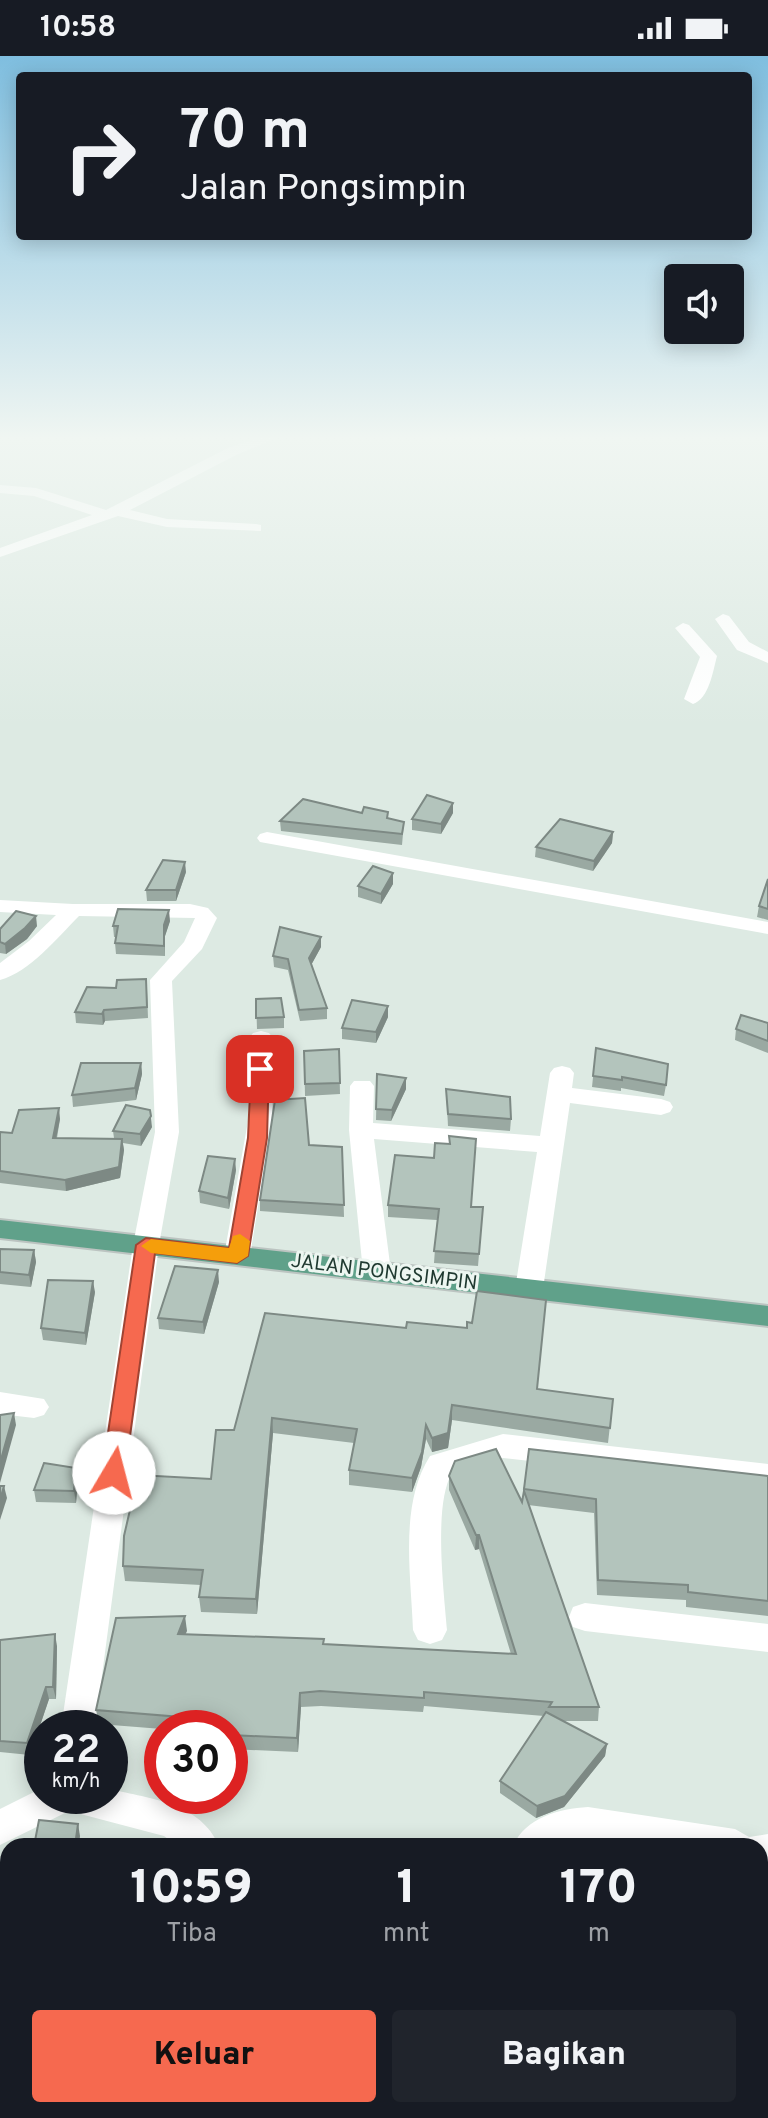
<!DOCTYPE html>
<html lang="id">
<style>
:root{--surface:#171b24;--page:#20242c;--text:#f1f3f6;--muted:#9ea1a6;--accent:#f6694f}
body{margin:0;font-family:Overpass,sans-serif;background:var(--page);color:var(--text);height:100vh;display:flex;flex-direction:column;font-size:30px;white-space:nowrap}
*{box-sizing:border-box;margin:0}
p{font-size:26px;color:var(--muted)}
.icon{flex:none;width:44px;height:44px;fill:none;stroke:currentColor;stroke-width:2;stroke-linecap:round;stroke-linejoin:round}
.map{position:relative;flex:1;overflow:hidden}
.sheet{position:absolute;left:0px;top:1782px;width:768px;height:280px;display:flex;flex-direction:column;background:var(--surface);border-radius:24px 24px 0 0;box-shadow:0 4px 20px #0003}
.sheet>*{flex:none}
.guide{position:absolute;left:16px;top:16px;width:736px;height:168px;border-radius:8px;box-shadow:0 4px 20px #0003;background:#171b24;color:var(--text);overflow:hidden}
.tools{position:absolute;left:664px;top:208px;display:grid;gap:16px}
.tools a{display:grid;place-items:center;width:80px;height:80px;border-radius:8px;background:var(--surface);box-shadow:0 4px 20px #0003;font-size:40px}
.speed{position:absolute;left:24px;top:1654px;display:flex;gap:16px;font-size:40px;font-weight:700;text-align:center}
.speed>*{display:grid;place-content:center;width:104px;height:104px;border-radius:50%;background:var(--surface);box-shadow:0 4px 20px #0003;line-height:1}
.speed small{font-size:20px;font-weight:400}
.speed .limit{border:12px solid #d22;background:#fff;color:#111}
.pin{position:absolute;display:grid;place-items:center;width:68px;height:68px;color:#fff;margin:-34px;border-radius:16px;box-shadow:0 4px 12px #0006}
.me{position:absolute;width:88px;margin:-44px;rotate:8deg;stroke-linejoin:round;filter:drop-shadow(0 0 6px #0008)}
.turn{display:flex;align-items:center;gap:28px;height:168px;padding:0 32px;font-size:36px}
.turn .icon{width:104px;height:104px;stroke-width:2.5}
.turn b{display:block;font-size:56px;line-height:68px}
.eta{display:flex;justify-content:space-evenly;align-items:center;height:136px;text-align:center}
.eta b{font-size:48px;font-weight:800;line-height:56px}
.button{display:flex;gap:16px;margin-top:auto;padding:16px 32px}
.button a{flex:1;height:92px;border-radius:8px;background:var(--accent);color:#111;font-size:32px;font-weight:800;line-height:92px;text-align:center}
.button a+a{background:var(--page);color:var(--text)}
.status{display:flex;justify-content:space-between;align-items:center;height:56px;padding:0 40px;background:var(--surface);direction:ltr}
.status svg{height:22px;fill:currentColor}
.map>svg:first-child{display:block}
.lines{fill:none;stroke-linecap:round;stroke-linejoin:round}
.primary-casing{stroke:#bcc4c1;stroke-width:4}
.minor{fill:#fff;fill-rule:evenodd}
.primary{fill:#60a18a;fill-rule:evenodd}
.wall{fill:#9aa9a2}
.shaded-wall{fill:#7d8984}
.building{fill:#b3c4bc;stroke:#7d8984;stroke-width:2}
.route{fill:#f6694f;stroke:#a04433;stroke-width:2}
.slow{fill:#f59e0b}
.labels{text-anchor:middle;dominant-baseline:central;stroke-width:6;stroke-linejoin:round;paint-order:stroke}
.street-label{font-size:20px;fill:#1f3930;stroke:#edf6f1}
</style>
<div class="status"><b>10:58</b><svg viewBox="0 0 49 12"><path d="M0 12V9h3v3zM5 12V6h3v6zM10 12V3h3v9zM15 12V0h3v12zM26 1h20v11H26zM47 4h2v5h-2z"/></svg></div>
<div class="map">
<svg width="768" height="2062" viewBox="0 0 768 2062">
<rect width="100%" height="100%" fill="#ddeae3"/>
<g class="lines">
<defs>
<path id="primary" d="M0,1164L768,1250V1270L0,1182Z"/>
</defs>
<use href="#primary" class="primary-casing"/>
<g class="minor">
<path d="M260,381H280L238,398L130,454L167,463L256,468L261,469V475L167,471L118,460L0,501V492L92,459L34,440L0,437V429L36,432L106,454L228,392Z"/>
<path d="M723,558L729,560L749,586L768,596V607L737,594L715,563Z"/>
<path d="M683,567L689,569L717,600C713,615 709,643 693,648L684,643L700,601L675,572Z"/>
<path d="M267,776L768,866V878L260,786L257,782L260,778Z"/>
<path d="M0,844L73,848H190L208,852L217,862L202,893L172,925L179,1076L159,1189L95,1672H61L133,1189L155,1076L150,924L184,886L195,862L79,860C57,882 30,916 0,924V907L29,885L56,859L0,856Z"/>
<path d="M261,975L269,977L273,982L272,1065L250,1200L246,1207L237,1209L228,1207L224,1200L248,1065L249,982L253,977Z"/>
<path d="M562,1010L570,1012L574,1017L572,1032L661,1043L670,1046L673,1051L670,1056L661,1059L570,1047L543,1233L539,1240L529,1243L519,1240L515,1233L537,1096L374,1083L391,1216L387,1223L377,1225L367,1223L363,1216L349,1074L350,1030L354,1025H370L374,1030L373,1067L540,1080L550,1017L554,1012Z"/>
<path d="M0,1336L44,1343L49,1351L44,1359L34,1362L0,1358Z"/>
<path d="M503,1378L768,1408V1432L503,1402L452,1417C433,1449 444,1536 447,1574L442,1584L430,1588L418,1584L413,1574C411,1518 399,1449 430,1400Z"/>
<path d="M585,1547L768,1568V1596L585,1575L573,1571L569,1561L573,1551Z"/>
<path d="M42,1732V1740H110V1733C151,1743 201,1747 219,1790H177L164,1780L69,1755L0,1789V1753Z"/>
<path d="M588,1751L735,1773L749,1781L768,1778V1812L760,1811V1790C713,1790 663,1795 616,1789C600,1787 577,1780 562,1790H513C526,1761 559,1753 588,1751Z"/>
<rect x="587" y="2054" width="42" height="8"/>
</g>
<use href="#primary" class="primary"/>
</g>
<g class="wall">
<path d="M453,757L441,778L412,774V763Z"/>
<path d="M388,763L404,766L402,789L281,775L280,765Z"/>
<path d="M613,776L612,787L593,815L535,801L536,791Z"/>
<path d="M186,816L176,845H147L146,834Z"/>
<path d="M393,817V828L381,848L358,841V830Z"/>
<path d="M768,823V864L757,861L759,850Z"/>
<path d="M170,865L165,880V900L116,898L115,887L116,881H114L113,870Z"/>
<path d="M37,870L27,883L6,898L0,897V873Z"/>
<path d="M321,891L311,909L327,952V963L300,965L288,914L274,911L273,900Z"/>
<path d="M147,934L148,962L105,965L103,969L76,967L75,956Z"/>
<path d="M256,943L284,961V972L257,973Z"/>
<path d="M388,950V961L376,987L342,983V972Z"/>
<path d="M768,967V997L735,984L736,973Z"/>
<path d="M596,992L666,1029L664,1040L621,1032V1035L592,1031Z"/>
<path d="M339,993L340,1038L305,1040L304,995Z"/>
<path d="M141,1007L142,1018L136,1044L73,1051L72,1039Z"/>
<path d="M377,1018L406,1033L391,1065L376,1064Z"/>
<path d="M446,1033L511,1063L510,1075L448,1070Z"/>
<path d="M60,1063L57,1082H114L113,1075L152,1071L141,1090L123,1087L124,1094L120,1122L66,1135L0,1127V1076L12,1077Z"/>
<path d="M449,1080L471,1151H483L478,1210L434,1207L437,1164L388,1161V1149L434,1102L449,1088Z"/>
<path d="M309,1089L342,1091L344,1161L260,1155V1144Z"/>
<path d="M236,1114L229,1153L200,1147L199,1135Z"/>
<path d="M0,1193L34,1194L36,1206L31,1231L0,1228Z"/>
<path d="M219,1226L204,1278L159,1273L158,1262Z"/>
<path d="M95,1236L86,1289L43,1284L41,1272Z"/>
<path d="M265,1257L537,1333L613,1343L608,1387L452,1364L448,1392L432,1396L426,1383L421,1411L412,1436L349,1429V1414L354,1387L273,1377L257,1558L201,1556L199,1541L201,1529L125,1525L123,1510L211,1423L234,1374Z"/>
<path d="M529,1393L768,1420V1560L686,1551V1544L597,1539L594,1457L528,1449L599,1651L598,1665H562L607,1688L605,1700L564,1751L536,1762L500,1737V1725L544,1660L424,1650L423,1656L321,1650L301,1651L298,1696L230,1693V1672H162V1673L99,1668L96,1654L187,1575L185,1578L324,1588L511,1598L479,1493L475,1494L449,1434V1420L522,1446Z"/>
<path d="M76,1412L78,1424L76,1447L36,1446L34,1434Z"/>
<path d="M0,1584L57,1590L56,1643H49L30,1699L0,1696Z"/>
</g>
<g class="shaded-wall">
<path d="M453,747V757L441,778V768Z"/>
<path d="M613,776L612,787L593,815L594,805Z"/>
<path d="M185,806L186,816L176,845V834Z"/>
<path d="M393,817V828L381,848V838Z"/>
<path d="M169,854L170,865L165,880V900L164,869Z"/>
<path d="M36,860L37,870L27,883L6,898L5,888Z"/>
<path d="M321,881V891L309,913V902Z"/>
<path d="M388,950V961L376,987V976Z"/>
<path d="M104,954L105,965L103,969L102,958Z"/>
<path d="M141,1007L142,1018L136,1044L135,1032Z"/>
<path d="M406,1022V1033L391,1065L392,1054Z"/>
<path d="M59,1052L60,1063L54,1093L53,1082Z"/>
<path d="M150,1054L152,1071L141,1090L140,1078Z"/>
<path d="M122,1083L124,1094L120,1122L66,1135L65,1124Z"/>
<path d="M235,1103L236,1114L229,1153L228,1142Z"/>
<path d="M34,1194L36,1206L31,1231L29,1219Z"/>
<path d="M218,1214L219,1226L204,1278L203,1266Z"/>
<path d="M93,1225L95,1236L86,1289L85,1277Z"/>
<path d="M452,1349V1364L448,1392L432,1396V1382Z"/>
<path d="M14,1357L16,1369L0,1427V1407Z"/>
<path d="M272,1362L273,1377L257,1558L256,1543Z"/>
<path d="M426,1369V1383L421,1411L412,1436V1422Z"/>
<path d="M76,1412L78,1424L76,1447L74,1435Z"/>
<path d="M4,1430L7,1442L0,1464V1444Z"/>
<path d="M476,1479H479V1493L475,1494Z"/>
<path d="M185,1560L187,1575L179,1592L178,1578Z"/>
<path d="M55,1578L57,1590L56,1643L53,1631Z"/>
<path d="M46,1631L49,1643L30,1699L27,1687Z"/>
<path d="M300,1637L301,1651L298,1696L297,1682Z"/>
<path d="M607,1688L605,1700L564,1751L536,1762L537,1750Z"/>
<path d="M78,1768L80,1780L79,1790H75Z"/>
</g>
<g class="building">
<path d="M427,739L453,747L441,768L412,763Z"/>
<path d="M303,743L362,757L364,751L388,756L387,762L404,766L402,778L280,765Z"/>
<path d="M560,763L613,776L594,805L536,791Z"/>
<path d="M163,804L185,806L176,834H146Z"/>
<path d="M373,810L393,817L381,838L358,830Z"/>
<path d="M768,823V853L759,850Z"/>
<path d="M118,853L169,854L164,869V890L115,887L118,870H113Z"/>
<path d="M16,855L36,860L25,872L5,888L0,886V873Z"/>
<path d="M280,871L321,881L309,902L327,952L299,954L288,903L273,900Z"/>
<path d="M146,923L147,951L104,954L102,958L75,956L87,931L116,932L117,924Z"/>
<path d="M281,942L284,961L256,962V943Z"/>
<path d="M352,944L388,950L376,976L342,972Z"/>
<path d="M741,959L768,967V985L736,973Z"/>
<path d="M596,992L668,1008L666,1029L622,1021V1024L593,1020Z"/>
<path d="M339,993L340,1027L305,1028L304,995Z"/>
<path d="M81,1007H141L135,1032L72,1039Z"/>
<path d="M377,1018L406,1022L392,1054L376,1053Z"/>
<path d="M446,1033L510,1041L511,1063L448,1058Z"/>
<path d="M305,1042L309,1089L342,1091L344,1149L260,1144L275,1044Z"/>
<path d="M126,1049L150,1054L151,1060L140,1078L113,1075Z"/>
<path d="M59,1052L53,1082L122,1083L119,1111L65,1124L0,1115V1076L12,1077L19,1054Z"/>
<path d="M449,1080L476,1083L471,1151H483L479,1198L434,1195L439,1153L388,1149L395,1099L434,1102L435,1087L450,1088Z"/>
<path d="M208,1100L235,1103L228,1142L199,1135Z"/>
<path d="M0,1193L34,1194L29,1219L0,1216Z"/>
<path d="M175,1210L218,1214L203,1266L158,1262Z"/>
<path d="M48,1224L93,1225L85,1277L41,1272Z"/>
<path d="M477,1235L546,1244L537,1333L613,1343L610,1372L452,1349L448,1377L432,1382L426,1369L422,1396L412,1422L349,1414L357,1373L272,1362L256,1543L199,1541L203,1514L123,1510L124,1480L138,1419L211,1423L216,1374H234L265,1257L406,1272L407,1266L467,1272V1266L472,1267Z"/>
<path d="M14,1357L0,1407V1359Z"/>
<path d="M496,1393L522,1446L524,1435L599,1651H549L552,1646L424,1636V1642L320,1635L300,1637L297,1682L230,1679V1672H192L193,1662L96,1654L116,1562L185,1560L178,1578L324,1583L323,1588L516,1598L479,1479H476L449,1420L455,1405Z"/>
<path d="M529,1393L768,1420V1545L688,1536V1529L598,1524L596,1443L524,1433Z"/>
<path d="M44,1407L76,1412L74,1435L34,1434Z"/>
<path d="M0,1430H4L0,1444Z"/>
<path d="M55,1578L53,1631H46L27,1687L0,1685V1584Z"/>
<path d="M546,1656L607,1688L565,1740L537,1750L500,1725Z"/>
<path d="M39,1764L78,1768L75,1790H34Z"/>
<path d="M558,2054H599V2062H559Z"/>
</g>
<linearGradient id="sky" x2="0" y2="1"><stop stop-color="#7fbedf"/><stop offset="0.57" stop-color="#f0f6f2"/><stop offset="1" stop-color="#f0f6f2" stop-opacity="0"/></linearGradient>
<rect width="768" height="670" fill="url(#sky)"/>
<path class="route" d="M260,1007L269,1013L267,1082L248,1200L237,1207L155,1197L125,1417L122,1423L114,1426L105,1423L102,1417L136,1189L146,1182L229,1192L248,1082L251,1013Z"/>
<path class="slow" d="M240,1178L250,1185L248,1200L237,1207L151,1197L141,1190L151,1183L229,1192L233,1180Z"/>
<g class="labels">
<g class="street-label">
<text transform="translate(384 1217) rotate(7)">JALAN PONGSIMPIN</text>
</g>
</g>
</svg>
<div class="tools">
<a><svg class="icon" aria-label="sound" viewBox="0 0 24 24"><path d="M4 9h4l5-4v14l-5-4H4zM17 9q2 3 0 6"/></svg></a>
</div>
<div class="speed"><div>22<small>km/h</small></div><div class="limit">30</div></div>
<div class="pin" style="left:260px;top:1013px;background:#d93025"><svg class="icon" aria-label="arrive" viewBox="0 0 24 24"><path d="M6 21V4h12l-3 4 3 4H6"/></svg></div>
<svg class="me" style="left:114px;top:1417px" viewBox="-20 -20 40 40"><circle r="19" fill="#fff"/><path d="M0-13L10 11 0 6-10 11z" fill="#f6694f"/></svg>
<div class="guide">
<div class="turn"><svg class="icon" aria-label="right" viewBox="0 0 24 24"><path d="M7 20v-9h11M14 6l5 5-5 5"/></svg><div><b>70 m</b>Jalan Pongsimpin</div></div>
</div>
<section class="sheet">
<div class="eta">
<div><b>10:59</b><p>Tiba</p></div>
<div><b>1</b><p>mnt</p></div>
<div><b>170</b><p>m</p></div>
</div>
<div class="button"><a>Keluar</a><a>Bagikan</a></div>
</section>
</div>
